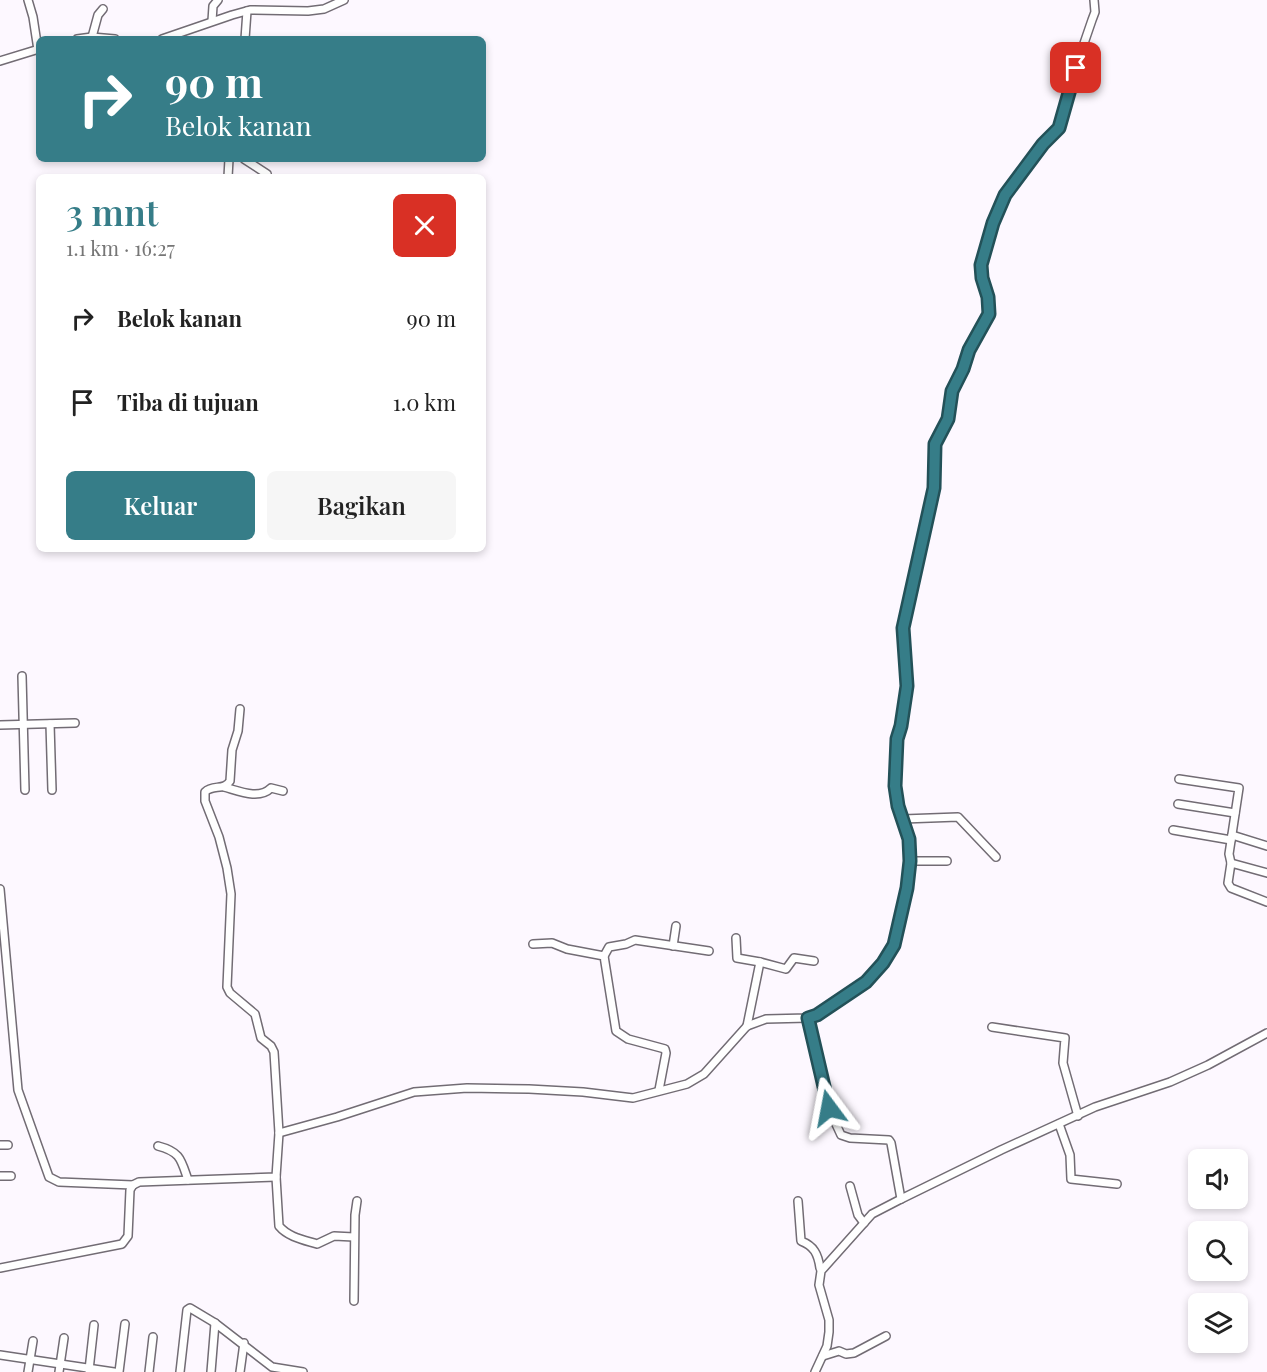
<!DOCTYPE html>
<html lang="id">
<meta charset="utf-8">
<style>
:root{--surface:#fff;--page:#f6f6f6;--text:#222;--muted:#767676;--accent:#367d88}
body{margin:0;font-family:"Playfair Display",serif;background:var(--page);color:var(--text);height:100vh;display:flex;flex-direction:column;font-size:22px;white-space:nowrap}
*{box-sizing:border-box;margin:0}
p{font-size:20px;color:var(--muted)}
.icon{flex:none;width:33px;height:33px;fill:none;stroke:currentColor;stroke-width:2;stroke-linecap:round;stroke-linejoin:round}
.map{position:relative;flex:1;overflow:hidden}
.panel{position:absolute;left:36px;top:174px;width:450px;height:378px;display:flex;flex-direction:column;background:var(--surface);border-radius:9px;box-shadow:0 3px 9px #0003}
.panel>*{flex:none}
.guide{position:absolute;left:36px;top:36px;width:450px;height:126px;border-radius:9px;box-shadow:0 3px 9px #0003;background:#367d88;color:#fff;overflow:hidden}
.fabs{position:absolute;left:1188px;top:1149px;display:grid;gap:12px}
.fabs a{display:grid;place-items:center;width:60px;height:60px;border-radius:9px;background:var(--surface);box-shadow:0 3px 9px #0003;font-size:30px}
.pin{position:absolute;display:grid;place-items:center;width:51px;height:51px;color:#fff;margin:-26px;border-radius:12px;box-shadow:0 3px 9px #0006}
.me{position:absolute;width:66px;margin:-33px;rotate:347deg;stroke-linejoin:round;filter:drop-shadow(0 0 4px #0008)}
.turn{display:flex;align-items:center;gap:21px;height:126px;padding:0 30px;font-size:27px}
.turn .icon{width:78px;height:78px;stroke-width:2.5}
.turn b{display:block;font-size:42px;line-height:51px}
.round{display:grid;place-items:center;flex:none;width:63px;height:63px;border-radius:9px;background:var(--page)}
.headline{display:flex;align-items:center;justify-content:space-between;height:102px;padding:0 30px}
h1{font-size:36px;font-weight:600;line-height:45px;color:var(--accent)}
.primary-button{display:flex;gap:12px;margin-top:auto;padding:12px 30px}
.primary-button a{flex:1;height:69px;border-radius:9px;background:var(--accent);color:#fff;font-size:24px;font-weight:600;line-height:69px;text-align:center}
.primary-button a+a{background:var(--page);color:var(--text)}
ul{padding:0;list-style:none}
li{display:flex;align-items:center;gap:18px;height:84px;padding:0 30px}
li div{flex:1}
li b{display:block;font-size:22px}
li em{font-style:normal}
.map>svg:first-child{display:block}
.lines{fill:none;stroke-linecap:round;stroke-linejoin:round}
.minor-casing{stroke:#726c74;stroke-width:10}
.minor{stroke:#fff;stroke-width:7}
.route-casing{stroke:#235158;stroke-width:15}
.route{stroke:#367d88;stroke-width:10}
</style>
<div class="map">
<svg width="1267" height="1372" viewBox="0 0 1267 1372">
<rect width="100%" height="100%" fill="#fdf8ff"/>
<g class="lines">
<defs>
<g id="minor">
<path d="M28,0L33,17L38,50"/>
<path d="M212,21L213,6L218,0"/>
<path d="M92,37L98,15L103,9"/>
<path d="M77,39L92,37L115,39"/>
<path d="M162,39L232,15L250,10L308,11L324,9L344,0"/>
<path d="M245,39L247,11"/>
<path d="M0,61L39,49"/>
<path d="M244,159L267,174"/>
<path d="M228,177L229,159"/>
<path d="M22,676L25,790"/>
<path d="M50,724L52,790"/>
<path d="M0,725L75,723"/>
<path d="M1179,779L1239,788L1229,854L1231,863"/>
<path d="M224,787C239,791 259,800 271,788L283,791"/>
<path d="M1178,804L1235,813"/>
<path d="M903,819L958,817L996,857"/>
<path d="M1173,830L1231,840"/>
<path d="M1232,835L1267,846"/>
<path d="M910,861H947"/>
<path d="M1267,873L1231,863L1228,883L1231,888L1267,902"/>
<path d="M0,889L18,1090L49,1177L59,1182L133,1185"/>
<path d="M736,938L737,958L760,962"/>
<path d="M533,944L552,943L567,949L604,956L616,1031L628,1039L665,1049L666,1053L659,1090"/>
<path d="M673,946L676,926"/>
<path d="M604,956L609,947L626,944L635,940L709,951"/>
<path d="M808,1018L829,1109L841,1135L850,1138L889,1140L891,1143L901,1199L872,1214L821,1271L819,1285L829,1320V1332L827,1346L815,1372"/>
<path d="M747,1026L760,962L786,969L794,958L814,961"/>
<path d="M992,1027L1065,1038L1063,1063L1078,1116"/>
<path d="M1059,1124L1070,1155L1071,1179L1117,1184"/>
<path d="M279,1133L337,1117L414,1092L467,1088L529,1089L583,1092L633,1098L687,1084L704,1074L747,1026L766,1019L808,1018L817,1015L865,982L883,963L894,945L907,888L910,861L909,839L899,806L895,786L897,739L901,726L907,686L903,628L934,488L935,444L948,419L952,391L963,369L969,350L989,313L988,297L982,278L981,265L993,223L1005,195L1043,144L1059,128L1069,87L1092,20L1095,12L1094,0"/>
<path d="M0,1145H8"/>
<path d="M158,1146C181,1152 181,1160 188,1180"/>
<path d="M0,1176H11"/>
<path d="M276,1177L279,1226C288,1237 304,1240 317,1244L334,1236L354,1237"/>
<path d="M850,1186L858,1215L864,1223"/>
<path d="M901,1199L1001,1150L1095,1107L1170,1082L1208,1065L1267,1033"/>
<path d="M798,1201L801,1241C814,1246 818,1254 820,1268"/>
<path d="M0,1268L122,1244L128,1236L130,1190L133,1185L139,1182L276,1177L279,1133L274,1052L271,1046L261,1038L255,1014L230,993L227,987L231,894L227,868L219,837L205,801V792C213,784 224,791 230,781L232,750L238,731L240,709"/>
<path d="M354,1301L355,1215L357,1201"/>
<path d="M0,1355L114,1372"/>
<path d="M823,1356L839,1351L846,1354L854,1353L886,1336"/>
<path d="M89,1370L94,1325"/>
<path d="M28,1372L33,1341"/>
<path d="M59,1372L64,1338"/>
<path d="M119,1372L125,1324"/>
<path d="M149,1372L153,1337"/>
<path d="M180,1372L187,1310L190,1308L215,1323L272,1367L303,1372"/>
<path d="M211,1372L215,1323"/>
<path d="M240,1372L244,1343"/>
</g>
</defs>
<use href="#minor" class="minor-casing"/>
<use href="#minor" class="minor"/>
</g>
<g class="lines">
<defs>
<path id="route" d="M829,1108L808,1018L817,1015L866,982L883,963L894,945L907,888L910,861L909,839L898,806L895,786L897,739L901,726L907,686L903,628L934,488L935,444L948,419L952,391L963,369L969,350L989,314L988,297L982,278L981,265L993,223L1005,195L1043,144L1059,128L1076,68"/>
</defs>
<use href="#route" class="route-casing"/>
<use href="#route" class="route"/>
</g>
</svg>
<div class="fabs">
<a><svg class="icon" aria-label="sound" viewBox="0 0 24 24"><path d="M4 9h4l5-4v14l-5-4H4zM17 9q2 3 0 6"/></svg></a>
<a><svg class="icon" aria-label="search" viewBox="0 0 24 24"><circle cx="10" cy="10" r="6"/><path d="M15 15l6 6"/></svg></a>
<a><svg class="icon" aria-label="layers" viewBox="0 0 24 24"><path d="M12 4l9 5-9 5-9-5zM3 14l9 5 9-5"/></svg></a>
</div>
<div class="pin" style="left:1076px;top:68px;background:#d93025"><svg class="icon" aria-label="arrive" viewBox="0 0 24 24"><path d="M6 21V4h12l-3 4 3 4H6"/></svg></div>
<svg class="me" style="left:829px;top:1108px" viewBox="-20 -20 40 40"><path d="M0-17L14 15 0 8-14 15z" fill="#367d88" stroke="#fff" stroke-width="4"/></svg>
<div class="guide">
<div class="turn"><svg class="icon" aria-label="right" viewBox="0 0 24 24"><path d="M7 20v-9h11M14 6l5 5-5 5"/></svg><div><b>90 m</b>Belok kanan</div></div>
</div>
<section class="panel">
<div class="headline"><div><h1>3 mnt</h1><p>1.1 km · 16:27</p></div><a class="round" style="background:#d93025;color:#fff"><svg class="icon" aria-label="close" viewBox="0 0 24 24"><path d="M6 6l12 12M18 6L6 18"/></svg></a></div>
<ul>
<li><svg class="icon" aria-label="right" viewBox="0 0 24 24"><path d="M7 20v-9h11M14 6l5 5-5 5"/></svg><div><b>Belok kanan</b></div><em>90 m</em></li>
<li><svg class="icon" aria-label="arrive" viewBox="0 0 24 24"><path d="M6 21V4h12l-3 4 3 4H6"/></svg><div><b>Tiba di tujuan</b></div><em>1.0 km</em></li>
</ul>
<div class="primary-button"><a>Keluar</a><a>Bagikan</a></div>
</section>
</div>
